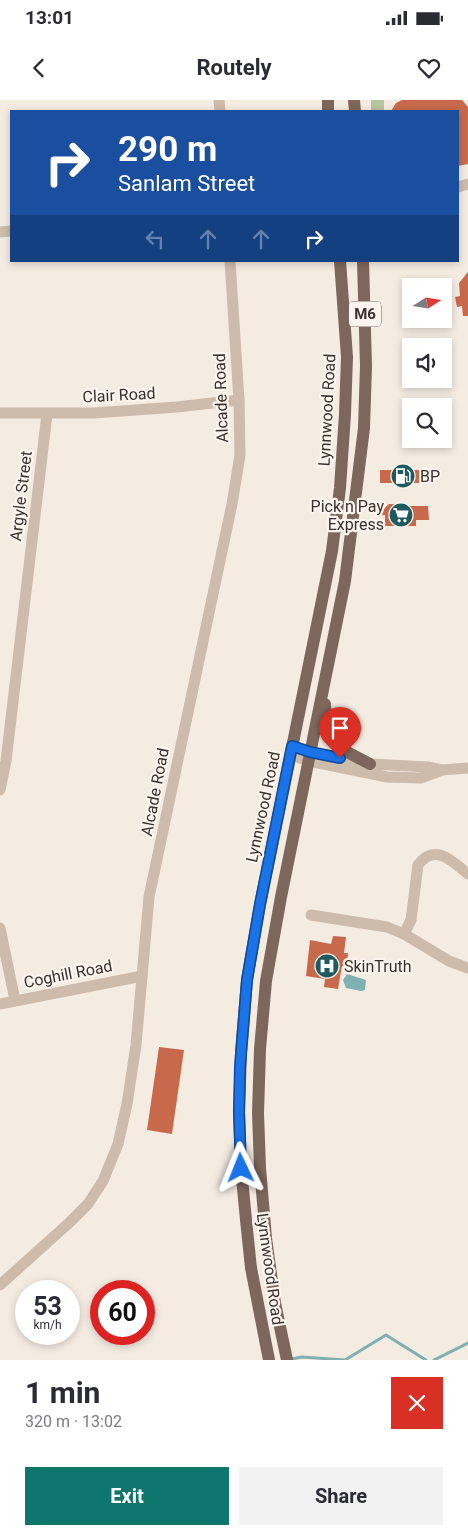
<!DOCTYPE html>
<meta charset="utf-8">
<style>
:root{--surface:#fff;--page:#f2f2f3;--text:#2b2b33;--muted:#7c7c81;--accent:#0f766e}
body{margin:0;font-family:Roboto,sans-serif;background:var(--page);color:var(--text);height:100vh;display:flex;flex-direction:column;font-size:19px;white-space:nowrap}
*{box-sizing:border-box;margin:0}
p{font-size:16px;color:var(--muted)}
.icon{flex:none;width:28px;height:28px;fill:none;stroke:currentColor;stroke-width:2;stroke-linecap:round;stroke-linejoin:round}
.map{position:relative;height:1260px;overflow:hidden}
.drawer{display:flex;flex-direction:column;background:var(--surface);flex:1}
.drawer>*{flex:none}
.hud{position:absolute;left:10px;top:10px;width:449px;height:152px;border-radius:0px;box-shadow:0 2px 8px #0003;background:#1a4fa0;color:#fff;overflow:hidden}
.needle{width:32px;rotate:78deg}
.tools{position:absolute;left:402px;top:178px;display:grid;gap:10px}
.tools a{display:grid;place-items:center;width:50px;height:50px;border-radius:0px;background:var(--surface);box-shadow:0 2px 8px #0003;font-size:25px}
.speed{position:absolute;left:15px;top:1180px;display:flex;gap:10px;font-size:25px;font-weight:700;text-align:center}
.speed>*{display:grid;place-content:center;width:65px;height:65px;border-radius:50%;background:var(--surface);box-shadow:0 2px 8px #0003;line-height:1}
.speed small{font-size:12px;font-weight:400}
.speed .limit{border:8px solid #d22;background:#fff;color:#111}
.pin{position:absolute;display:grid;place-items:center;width:42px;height:42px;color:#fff;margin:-51px -21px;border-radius:50% 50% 50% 0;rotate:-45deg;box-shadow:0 0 5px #0007}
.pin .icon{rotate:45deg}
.me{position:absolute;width:55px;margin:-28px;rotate:358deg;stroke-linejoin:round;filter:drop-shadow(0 0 4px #0008)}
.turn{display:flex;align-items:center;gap:18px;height:105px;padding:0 25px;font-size:22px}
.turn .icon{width:65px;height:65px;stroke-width:2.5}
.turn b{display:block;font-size:35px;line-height:42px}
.lanes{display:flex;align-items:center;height:48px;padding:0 25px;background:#0003;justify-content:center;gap:25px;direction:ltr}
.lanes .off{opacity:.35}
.round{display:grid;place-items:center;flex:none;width:52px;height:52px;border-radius:0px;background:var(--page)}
.overview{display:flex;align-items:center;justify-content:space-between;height:85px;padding:0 25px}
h1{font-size:30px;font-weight:700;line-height:38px}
.primary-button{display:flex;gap:10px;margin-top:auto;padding:10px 25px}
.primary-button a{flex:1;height:58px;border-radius:0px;background:var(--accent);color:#fff;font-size:20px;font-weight:700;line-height:58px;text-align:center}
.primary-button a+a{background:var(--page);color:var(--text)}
.status{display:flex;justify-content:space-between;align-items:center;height:35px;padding:0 25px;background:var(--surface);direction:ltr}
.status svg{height:14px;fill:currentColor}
header{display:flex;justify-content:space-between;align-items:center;height:65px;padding:0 25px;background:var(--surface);font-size:22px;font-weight:700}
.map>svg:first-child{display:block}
.green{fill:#b8c4a0}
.water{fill:#7fb0b2}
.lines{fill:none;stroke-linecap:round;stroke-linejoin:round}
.stream{stroke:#7fb0b2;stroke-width:3}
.building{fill:#c8694b}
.minor{stroke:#cdbbac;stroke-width:11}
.major{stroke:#7d675c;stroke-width:12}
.route-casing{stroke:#114b97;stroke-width:12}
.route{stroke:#1a73e8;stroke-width:9}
.labels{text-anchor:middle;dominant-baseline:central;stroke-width:4.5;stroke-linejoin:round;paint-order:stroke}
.shield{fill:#fbf5ee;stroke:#756b66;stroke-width:1}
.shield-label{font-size:15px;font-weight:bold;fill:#3b302b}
.street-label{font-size:16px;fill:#3b302b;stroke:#fbf5ee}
.poi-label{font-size:16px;fill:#3b302b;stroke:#fbf5ee;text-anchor:start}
</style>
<div class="status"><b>13:01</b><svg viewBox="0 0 49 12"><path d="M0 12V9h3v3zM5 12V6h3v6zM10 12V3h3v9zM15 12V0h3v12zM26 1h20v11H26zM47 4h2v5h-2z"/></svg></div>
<header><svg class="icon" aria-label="back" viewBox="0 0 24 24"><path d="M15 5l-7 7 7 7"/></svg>Routely<svg class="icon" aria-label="heart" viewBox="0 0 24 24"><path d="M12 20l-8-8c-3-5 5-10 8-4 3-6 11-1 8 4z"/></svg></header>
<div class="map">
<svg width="468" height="1260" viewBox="0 0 468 1260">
<rect width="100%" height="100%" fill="#f4ebe1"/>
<rect class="green" x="371" y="0" width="13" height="11"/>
<path class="water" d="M347,874L366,880L365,890L361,891L346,888L343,880Z"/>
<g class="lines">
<g class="stream">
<path d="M291,1259L302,1257L345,1260L386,1235L426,1260"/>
<path d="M434,1260L468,1243"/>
</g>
</g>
<g class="building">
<path d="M402,0H462L468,7V64L458,66V11H391L396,3Z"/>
<path d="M468,172V216H463L462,206L457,207L455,197L460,196L459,183Z"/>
<rect x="380" y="370" width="43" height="13"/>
<path d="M389,404H406V406H428L429,420H416V426H385V415L376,416Z"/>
<path d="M333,836L346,837L344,853H348L347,866H342L338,889L324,887L325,879L306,876L310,840L331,844Z"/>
<path d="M159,947L184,950L172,1034L147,1030Z"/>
</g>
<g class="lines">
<g class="minor">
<path d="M219,0L220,11"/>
<path d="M458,87L468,84"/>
<path d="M0,132L11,131"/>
<path d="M0,313H94L177,307L239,300"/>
<path d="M292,646L310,652L370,664L428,667L442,670L468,668"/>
<path d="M291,655L309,661L387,677L421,678L442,670"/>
<path d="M0,690L6,661L47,314"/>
<path d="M311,815L387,827L404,834L449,861L468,868"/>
<path d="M0,828L15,900"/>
<path d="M404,834L411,820L418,765C435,742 453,762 468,774"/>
<path d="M0,904L142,876"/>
<path d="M0,1185L70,1122L88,1104L103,1081L118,1044L127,1004L136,945L149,797L232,404L240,355L239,300L230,161"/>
</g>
<g class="major">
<path d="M328,0V11"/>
<path d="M354,0L355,11"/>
<path d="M325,604C326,646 336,646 370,664"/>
<path d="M269,1260L251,1168L246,1120L241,1068L239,1012L241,952L247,880L260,805L332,451L340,388L345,314L347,257L340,161"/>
<path d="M287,1260L275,1203L266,1138L260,1068L258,1013L260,949L266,881L281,797L345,481L364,328L366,266L363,161"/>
</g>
</g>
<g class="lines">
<defs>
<path id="route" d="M241,1068L239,1012L240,967L247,880L260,804L292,646L310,652L340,658"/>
</defs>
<use href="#route" class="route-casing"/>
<use href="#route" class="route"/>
</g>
<defs>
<symbol id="fuel-disc" viewBox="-11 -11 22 22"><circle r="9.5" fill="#1f5a5e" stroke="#fbf5ee"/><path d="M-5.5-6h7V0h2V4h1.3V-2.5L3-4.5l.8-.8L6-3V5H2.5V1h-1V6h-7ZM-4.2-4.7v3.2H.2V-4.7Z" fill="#fff"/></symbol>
<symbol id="supermarket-disc" viewBox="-11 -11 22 22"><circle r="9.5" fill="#1f5a5e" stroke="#fbf5ee"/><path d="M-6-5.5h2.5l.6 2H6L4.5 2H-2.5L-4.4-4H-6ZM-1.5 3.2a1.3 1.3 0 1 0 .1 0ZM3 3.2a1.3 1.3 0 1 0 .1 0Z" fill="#fff"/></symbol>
<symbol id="hospital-disc" viewBox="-11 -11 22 22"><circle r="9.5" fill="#1f5a5e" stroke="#fbf5ee"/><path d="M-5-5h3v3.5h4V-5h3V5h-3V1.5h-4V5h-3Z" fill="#fff"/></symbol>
</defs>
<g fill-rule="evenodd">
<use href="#fuel-disc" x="389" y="362" width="28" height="28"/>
<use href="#supermarket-disc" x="387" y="401" width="28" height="28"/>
<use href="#hospital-disc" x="313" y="852" width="28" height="28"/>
</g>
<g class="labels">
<rect class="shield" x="349" y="201.5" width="32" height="25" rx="4"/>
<g class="shield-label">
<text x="365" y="214">M6</text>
</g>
<g class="street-label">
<text transform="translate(119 295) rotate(-3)">Clair Road</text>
<text transform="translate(221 298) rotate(-92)">Alcade Road</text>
<text transform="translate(327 310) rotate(-87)">Lynnwood Road</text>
<text transform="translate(21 396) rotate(-83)">Argyle Street</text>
<text transform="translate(155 692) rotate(-79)">Alcade Road</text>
<text transform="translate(263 707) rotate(-78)">Lynnwood Road</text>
<text transform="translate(68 874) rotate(-11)">Coghill Road</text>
<text transform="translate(270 1169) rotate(82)">Lynnwood Road</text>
</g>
<g class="poi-label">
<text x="420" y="376">BP</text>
<text x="384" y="406" text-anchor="end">Pick n Pay<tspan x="384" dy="18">Express</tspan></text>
<text x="344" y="866">SkinTruth</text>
</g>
</g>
</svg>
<div class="tools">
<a><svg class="needle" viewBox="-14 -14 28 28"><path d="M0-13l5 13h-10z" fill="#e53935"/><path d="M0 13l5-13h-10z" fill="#7c7c81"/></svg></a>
<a><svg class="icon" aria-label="sound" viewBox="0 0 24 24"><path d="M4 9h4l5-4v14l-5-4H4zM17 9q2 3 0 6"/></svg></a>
<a><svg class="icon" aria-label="search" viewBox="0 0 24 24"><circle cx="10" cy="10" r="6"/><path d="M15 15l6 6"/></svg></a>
</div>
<div class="speed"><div>53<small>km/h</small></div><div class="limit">60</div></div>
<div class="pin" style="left:340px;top:658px;background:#d93025"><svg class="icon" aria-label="arrive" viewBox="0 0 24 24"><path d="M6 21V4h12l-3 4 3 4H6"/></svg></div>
<svg class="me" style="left:241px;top:1068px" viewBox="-20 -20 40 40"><path d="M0-17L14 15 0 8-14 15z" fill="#1a73e8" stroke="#fff" stroke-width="4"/></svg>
<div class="hud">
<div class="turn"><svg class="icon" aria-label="right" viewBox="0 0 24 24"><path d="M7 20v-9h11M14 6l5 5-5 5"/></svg><div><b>290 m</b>Sanlam Street</div></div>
<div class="lanes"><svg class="icon off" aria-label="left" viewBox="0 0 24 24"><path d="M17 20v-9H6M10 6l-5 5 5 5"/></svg><svg class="icon off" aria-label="ahead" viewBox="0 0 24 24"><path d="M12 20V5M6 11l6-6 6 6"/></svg><svg class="icon off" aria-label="ahead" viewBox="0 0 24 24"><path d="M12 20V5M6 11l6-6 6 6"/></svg><svg class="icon" aria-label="right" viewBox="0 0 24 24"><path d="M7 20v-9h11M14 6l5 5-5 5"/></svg></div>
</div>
</div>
<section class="drawer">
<div class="overview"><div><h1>1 min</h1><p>320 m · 13:02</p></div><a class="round" style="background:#d93025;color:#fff"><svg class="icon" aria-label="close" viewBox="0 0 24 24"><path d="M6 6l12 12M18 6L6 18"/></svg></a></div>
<div class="primary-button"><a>Exit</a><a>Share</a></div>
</section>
